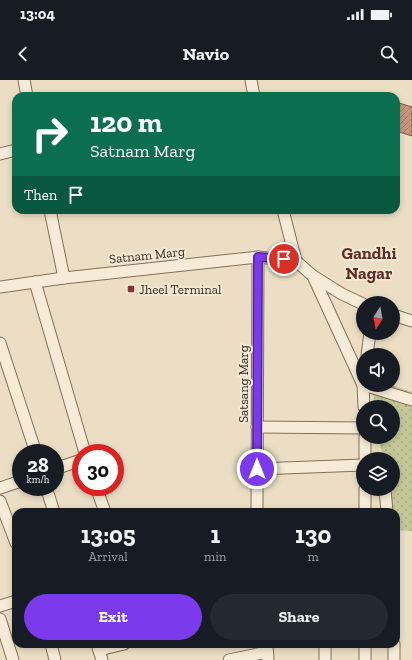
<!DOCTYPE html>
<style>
:root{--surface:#171b24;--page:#242831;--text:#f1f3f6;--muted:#9ea1a6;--accent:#7c3aed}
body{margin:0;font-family:"Zilla Slab",serif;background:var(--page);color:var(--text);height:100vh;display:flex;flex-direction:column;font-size:15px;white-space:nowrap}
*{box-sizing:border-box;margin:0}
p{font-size:13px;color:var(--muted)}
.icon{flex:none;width:22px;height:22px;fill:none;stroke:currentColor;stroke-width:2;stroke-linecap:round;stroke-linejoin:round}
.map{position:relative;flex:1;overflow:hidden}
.panel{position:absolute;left:12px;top:428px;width:388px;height:140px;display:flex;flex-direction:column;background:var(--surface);border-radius:12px;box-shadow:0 2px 6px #0003}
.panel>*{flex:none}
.top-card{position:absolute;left:12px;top:12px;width:388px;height:122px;border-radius:12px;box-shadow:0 2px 6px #0003;background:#0b6e4f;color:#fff;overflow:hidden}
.needle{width:26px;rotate:191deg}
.tools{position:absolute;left:356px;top:216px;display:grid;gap:8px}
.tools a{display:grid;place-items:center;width:44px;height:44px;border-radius:50%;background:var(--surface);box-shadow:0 2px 6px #0003;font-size:20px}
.speed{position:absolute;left:12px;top:364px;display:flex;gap:8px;font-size:20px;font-weight:700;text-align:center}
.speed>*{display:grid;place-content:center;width:52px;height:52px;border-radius:50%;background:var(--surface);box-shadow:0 2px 6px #0003;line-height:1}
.speed small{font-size:10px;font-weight:400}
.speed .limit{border:6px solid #d22;background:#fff;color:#111}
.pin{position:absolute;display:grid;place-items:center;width:34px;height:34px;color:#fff;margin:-17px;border:2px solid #fff;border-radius:50%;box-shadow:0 1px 4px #0007}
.me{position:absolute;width:44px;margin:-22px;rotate:0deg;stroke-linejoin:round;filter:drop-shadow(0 0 3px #0008)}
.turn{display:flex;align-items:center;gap:14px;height:84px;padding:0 12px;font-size:18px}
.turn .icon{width:52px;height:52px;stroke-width:2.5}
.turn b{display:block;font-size:28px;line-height:34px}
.then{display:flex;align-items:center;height:38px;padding:0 12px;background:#0003;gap:8px;font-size:15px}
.eta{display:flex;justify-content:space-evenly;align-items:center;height:68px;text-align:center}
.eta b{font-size:24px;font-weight:700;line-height:28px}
.action{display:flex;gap:8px;margin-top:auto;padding:8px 12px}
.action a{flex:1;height:46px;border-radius:24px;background:var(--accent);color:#fff;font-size:16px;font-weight:700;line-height:46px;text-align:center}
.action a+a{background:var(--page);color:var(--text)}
.status{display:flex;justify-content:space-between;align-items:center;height:28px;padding:0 20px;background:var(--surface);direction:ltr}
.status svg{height:11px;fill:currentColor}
header{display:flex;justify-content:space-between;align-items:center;height:52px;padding:0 12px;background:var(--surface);font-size:18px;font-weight:700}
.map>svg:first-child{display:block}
.grass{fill:url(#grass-dots)}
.building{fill:url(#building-hatch);stroke:#815943}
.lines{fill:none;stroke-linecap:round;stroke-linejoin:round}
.minor-casing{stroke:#846f5c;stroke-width:13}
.minor{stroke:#f6ebd6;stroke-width:11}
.route-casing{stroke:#51269a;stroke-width:10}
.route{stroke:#7c3aed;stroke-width:7}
.poi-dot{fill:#8e3034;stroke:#f3e8d3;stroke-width:1.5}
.labels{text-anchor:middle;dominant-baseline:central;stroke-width:4;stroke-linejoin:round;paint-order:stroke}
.street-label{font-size:13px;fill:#35291f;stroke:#f3e8d3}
.poi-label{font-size:13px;fill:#35291f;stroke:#f3e8d3;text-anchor:start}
.district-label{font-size:17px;font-weight:bold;fill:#5e2c21;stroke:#f3e8d3}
</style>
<div class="status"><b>13:04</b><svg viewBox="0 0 49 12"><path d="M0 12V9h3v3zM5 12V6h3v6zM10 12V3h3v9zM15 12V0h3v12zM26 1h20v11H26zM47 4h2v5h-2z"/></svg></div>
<header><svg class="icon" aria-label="back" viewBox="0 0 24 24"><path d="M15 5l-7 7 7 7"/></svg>Navio<svg class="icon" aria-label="search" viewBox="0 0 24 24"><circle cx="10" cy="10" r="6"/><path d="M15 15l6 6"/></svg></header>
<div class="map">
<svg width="412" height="580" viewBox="0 0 412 580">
<defs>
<pattern id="grass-dots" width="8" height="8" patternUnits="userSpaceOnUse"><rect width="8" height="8" fill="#c4c899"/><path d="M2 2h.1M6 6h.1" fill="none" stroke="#a9ac83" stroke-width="1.8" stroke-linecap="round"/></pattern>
<pattern id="building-hatch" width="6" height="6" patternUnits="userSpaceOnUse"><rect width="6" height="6" fill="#c6987c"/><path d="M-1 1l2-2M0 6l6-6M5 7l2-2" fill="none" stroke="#a27c65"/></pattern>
</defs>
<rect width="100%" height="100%" fill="#ebdec4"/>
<path class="grass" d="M376,305H392L412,312V451L396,450V432H392L389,409H393V379H385L379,364L373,361V357H393V327H373L374,317Z"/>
<path class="building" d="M396,22L412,27V56L396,51Z"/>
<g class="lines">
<defs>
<g id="minor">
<path d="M24,0L27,16"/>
<path d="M251,0L254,16"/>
<path d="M0,74L16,70"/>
<path d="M50,130L64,198"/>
<path d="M283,130L296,181"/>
<path d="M296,181L313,196L342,214L363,224"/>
<path d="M313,196L363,305"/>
<path d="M35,202L85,373"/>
<path d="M0,207L64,198L258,177L296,181"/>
<path d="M393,235L412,241"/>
<path d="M0,263L36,373"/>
<path d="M367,275L370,253"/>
<path d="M363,305L364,327"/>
<path d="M364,305L412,320"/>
<path d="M257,347L363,348"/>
<path d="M365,379V357"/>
<path d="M55,389L81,380"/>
<path d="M257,389L363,385"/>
<path d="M46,407L54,432"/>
<path d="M96,407L105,432"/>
<path d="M0,408L21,401"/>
<path d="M365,409V432"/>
<path d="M385,409L387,432"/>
<path d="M0,421L16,463"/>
<path d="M257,432L258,177"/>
<path d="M0,526L16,521"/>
<path d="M0,539L13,580"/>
<path d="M51,564L55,580"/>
<path d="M97,564L102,580"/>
<path d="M267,564L268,580"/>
<path d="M394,564V580"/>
<path d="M99,570L124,564"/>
<path d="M229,580L267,572"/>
<path d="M325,580V564"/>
<path d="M365,580V564"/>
</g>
</defs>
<use href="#minor" class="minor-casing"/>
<use href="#minor" class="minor"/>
</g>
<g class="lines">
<defs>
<path id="route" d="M257,389L258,177L284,179"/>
</defs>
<use href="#route" class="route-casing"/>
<use href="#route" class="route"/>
</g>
<rect class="poi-dot" x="127" y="205" width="8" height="8" rx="2"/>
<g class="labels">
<g class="street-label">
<text transform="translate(147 175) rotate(-6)">Satnam Marg</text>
<text transform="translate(243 304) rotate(-90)">Satsang Marg</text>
</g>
<g class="poi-label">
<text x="139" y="209">Jheel Terminal</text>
</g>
<g class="district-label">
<text x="369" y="173">Gandhi<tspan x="369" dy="20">Nagar</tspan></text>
</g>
</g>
</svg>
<div class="tools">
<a><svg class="needle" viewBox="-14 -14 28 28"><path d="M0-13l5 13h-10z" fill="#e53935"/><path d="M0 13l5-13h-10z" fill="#9ea1a6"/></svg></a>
<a><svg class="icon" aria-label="sound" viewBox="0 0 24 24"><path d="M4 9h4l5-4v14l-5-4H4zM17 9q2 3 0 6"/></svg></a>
<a><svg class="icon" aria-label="search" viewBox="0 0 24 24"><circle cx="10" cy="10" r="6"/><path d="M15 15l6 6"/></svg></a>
<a><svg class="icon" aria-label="layers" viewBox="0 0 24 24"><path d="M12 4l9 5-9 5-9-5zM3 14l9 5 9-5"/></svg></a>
</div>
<div class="speed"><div>28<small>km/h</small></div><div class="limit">30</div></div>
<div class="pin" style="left:284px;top:179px;background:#d93025"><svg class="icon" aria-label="arrive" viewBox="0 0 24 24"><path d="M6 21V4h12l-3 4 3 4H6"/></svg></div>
<svg class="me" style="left:257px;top:389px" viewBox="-20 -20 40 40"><circle r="17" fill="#7c3aed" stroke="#fff" stroke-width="3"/><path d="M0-11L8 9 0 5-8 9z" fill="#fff"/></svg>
<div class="top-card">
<div class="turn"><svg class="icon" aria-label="right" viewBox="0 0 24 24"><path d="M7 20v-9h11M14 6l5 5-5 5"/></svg><div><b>120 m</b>Satnam Marg</div></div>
<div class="then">Then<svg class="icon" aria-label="arrive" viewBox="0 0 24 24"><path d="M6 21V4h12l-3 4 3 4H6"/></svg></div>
</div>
<section class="panel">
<div class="eta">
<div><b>13:05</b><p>Arrival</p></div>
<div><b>1</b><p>min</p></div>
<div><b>130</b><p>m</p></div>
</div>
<div class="action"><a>Exit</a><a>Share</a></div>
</section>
</div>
